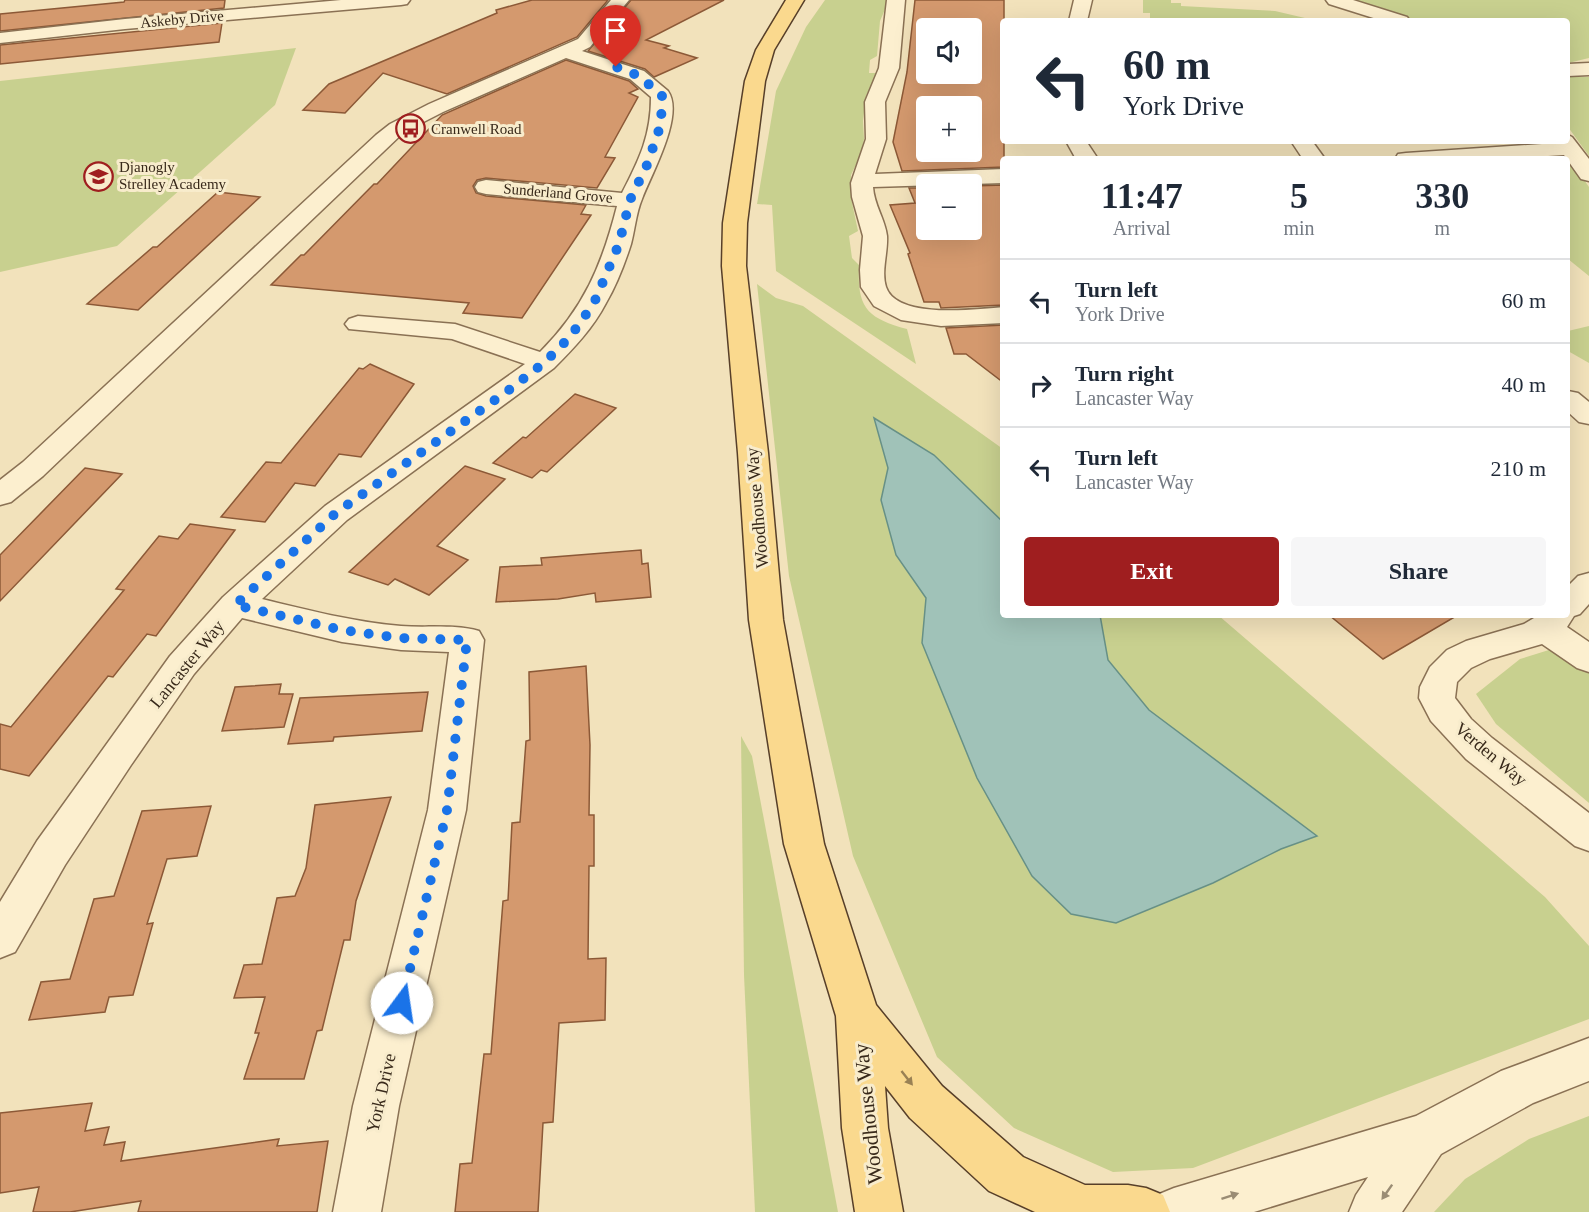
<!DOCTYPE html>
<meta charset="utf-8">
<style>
:root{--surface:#fff;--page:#f6f6f7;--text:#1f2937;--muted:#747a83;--line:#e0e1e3;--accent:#9f1e1f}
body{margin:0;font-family:Georgia,serif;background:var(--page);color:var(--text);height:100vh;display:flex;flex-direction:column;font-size:22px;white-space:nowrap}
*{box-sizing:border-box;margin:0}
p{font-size:20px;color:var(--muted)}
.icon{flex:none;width:33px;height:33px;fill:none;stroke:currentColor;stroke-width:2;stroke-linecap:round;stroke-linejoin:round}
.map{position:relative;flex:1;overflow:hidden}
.panel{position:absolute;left:1000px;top:156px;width:570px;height:462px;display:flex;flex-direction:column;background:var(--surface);border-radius:6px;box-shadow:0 6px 24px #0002}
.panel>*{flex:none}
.top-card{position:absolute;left:1000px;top:18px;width:570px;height:126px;border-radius:6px;box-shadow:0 6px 24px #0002;background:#fff;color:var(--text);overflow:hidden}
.buttons{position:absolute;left:916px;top:18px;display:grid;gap:12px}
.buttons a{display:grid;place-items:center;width:66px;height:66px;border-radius:6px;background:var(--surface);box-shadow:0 6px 24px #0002;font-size:30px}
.pin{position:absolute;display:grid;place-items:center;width:51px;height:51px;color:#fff;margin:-62px -26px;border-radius:50% 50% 50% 0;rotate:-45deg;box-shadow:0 0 6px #0007}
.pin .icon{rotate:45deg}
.me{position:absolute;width:66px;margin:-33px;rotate:14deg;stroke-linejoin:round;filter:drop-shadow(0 0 4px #0008)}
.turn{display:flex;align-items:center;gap:21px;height:126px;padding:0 24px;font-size:27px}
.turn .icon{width:78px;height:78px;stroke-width:2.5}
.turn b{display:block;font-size:42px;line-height:51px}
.eta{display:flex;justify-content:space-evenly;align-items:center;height:102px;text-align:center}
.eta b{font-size:36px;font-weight:700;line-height:42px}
.cta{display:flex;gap:12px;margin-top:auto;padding:12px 24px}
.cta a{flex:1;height:69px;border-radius:6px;background:var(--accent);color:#fff;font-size:24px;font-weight:700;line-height:69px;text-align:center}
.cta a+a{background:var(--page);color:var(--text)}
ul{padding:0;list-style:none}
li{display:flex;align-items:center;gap:18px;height:84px;padding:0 24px;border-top:2px solid var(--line)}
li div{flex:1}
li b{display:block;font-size:22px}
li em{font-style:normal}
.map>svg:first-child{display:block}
.green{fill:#c8d08f}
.water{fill:#a0c2b8;stroke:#679086;stroke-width:1.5}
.building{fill:#d4996e;stroke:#8c5937;stroke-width:1.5;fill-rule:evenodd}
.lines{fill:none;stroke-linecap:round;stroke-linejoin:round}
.street-casing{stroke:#8a7154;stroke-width:3}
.primary-casing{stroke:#573f29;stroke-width:3}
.street{fill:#fcefcf;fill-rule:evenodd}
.primary{fill:#fad98e;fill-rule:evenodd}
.oneway{fill:#998154}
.oneway2{fill:#9a8c74}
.route{stroke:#1a73e8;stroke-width:10;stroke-dasharray:0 18}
.labels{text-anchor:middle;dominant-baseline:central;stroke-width:6;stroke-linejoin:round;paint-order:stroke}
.far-street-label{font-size:15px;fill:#38291a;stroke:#f8eccc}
.far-poi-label{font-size:15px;fill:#38291a;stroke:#f8eccc;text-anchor:start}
.street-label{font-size:18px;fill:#38291a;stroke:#f8eccc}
.near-street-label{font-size:21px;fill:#38291a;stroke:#f8eccc}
</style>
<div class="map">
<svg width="1589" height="1212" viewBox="0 0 1589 1212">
<rect width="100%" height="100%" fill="#f2e2bb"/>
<g class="green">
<path d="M825,0H889L880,21L877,56L870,60L869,73H877L866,96L863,121L864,139L861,154L851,175V198L858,231L849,236L852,258L859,265C857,307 866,318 907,329L916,364L776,271L772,205L757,204L776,91L806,27Z"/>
<path d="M1143,0H1171V3H1181V6L1275,11L1305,18L1301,21H1150V13H1143Z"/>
<path d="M1350,0H1589V58L1568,63V21H1413Z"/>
<path d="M296,48L275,105L117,246L0,272V81Z"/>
<path d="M1568,77H1589V156L1568,127Z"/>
<path d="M1567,155L1589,187V276L1568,259V159H1522Z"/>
<path d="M757,284L776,298L803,306L1003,449L1004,615H1218L1545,897L1589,946V1019L1193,1168L1113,1172L1014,1128L937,1057L853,856L789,576Z"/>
<path d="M1589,326V363L1568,351V331Z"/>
<path d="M1565,645L1589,665V803L1496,724L1476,694L1520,659Z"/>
<path d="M741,736L752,756L838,1212H755L744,975Z"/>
<path d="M1589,1116V1212H1434L1465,1179L1529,1139Z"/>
</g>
<path class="water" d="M874,418L934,455L1003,522L1004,615H1100L1108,660L1149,710L1317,836L1281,849L1213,883L1116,923L1071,914L1032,876L977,778L922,643L926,598L896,555L881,500L888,468Z"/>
<g class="building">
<path d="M125,0H225L224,8L0,31V14L124,2Z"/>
<path d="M532,0H608L577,37L447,94L383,73L345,113L303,110L329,84L497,13L496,10Z"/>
<path d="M631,0H724L646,40L669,46L664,48L697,58L654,77L645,69L588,51Z"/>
<path d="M915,0H1004V167L902,171L893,142L907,72ZM927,28H972V74H927ZM927,106H972V152H927Z"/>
<path d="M222,23L219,42L0,64V45Z"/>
<path d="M566,60L629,81L638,89L629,93L638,97L605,157L615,158L597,188L486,178L477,180L473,186L476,193L486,196L586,205L581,214L591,215L522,318L463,313L469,303L271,285L301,255H304L374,184H377L442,115Z"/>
<path d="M1004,185V305L941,308L939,302H924L908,254L910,253L890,205L915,203L909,188H927V230H972V186Z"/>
<path d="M218,192L260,197L138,310L87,304L153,247H157Z"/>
<path d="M1004,325V383L966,354H954L946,328Z"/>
<path d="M370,364L414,384L361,457L339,454L315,486L295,483L265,522L221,517L266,462L281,463L359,368L363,369Z"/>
<path d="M575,394L616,408L547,472L541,470L532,478L493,463L523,437L526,438Z"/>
<path d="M465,466L505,479L437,546L468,560L429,595L395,579L388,585L349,572Z"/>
<path d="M85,468L122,474L0,601V555Z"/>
<path d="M190,524L235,530L156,636L147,634L113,677L108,676L29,776L0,769V724L11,727L124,590L116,589L159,536L178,539Z"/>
<path d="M641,550L642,564L648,563L651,597L596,602L595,593L558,599L496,602L500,567L542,565L541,558Z"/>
<path d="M1329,615H1458L1383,659Z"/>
<path d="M586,666L590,745L589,815H594V866H589L588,959L606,958L605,1020L559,1023L553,1122L543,1123L538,1212H455L460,1164L472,1163L484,1054H491L503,901L508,900L512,823L520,822L526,741L530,740L529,672Z"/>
<path d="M281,684L279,694H293L284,727L222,731L235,687Z"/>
<path d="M428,692L422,731L334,737L333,741L288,744L300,698Z"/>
<path d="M391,797L356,901L350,940H344L322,1030L317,1031L304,1079H244L259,1033H255L265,997L234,998L244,965L262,964L277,898L295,896L306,868L315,805Z"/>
<path d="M211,806L197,856L167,859L147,924L153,923L133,995L109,997L105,1012L29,1020L41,982L70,979L94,899L114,896L142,811Z"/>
<path d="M92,1103L85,1131L109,1127L104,1145L125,1142L121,1161L279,1139L277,1146L328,1141L317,1212H138L141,1201L70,1212H33L39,1187L0,1193V1113Z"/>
</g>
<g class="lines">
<defs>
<g id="street">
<path d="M341,0H410L407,4L401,5L125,29L0,43V33L125,19Z"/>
<path d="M611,0H629L590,47L582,51L644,71L668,91C685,115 651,175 642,199C636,213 635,229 631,244C625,263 616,286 606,303C593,328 574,348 554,368L347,520L262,599C308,610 354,622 401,626C427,628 454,624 479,631L484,640L466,810L399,1106L381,1212H333L353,1106L428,810L449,652L401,650L342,642L242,618L194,674L131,765L65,865L15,952L0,958V902L37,841L170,656L223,597L325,506L525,364L452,339L349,329L345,324L349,319L358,316L455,324L540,352C584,308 602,265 617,206L486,194L478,192L475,187L478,182L486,180L622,193C640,158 651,135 651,97L630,79L566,58L443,112L404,132L43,476L11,502L0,505V480L23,462L376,135L390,124L429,104L578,39Z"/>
<path d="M887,0H905L899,68L885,102L886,139L875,174L1004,169V183L873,187C874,205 885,219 887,236C888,253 881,271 886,287C897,320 977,309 1004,307V323L941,326L901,320L874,306L861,287L860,270L863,236L852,197L851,183L866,139L865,102L879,68Z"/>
<path d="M1074,0H1092L1087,21H1069Z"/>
<path d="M1326,0H1353L1407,17L1410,21H1383L1329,4Z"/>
<path d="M1589,63V75L1568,76V64Z"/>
<path d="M1568,135L1572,137L1589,159V181L1581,179L1564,155L1501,159H1395L1398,154L1406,153L1556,143L1555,141H1568Z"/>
<path d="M1066,141H1086L1098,159H1076Z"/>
<path d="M1291,141H1312L1325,159H1303Z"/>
<path d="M1568,391L1578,393L1589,402V424L1579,422L1568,412Z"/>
<path d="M1589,573V604L1580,614L1574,616L1567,627L1589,642V672L1577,668L1542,644L1490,659L1471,668L1457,682L1455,698L1471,719L1492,738L1589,813V851L1575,846L1466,759L1431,721L1419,698L1420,687L1430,667L1447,650L1466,641L1524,624L1539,615H1568V586L1578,576Z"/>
<path d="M1589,1038V1081L1533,1103L1441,1154L1402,1212H1349L1356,1195L1368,1177L1254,1212H1150L1157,1195L1174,1188L1416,1116L1501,1071Z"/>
</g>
<path id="primary" d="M786,0H804L774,50L765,81L747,223L746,266L768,453L783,620L824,844L876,1005L942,1086L1023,1157L1085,1185H1128L1146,1188L1163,1195L1170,1212H1035L989,1191L910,1118L885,1086L888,1128L903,1212H855L842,1128L836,1016L784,844L749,620L738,453L722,266L723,223L745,81L756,50Z"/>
</defs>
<use href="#street" class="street-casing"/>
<use href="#primary" class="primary-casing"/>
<use href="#street" class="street"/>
<use href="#primary" class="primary"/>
</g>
<defs><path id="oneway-solid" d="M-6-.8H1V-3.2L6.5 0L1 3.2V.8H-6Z" transform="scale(1.5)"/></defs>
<use class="oneway" href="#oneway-solid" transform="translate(907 1078) rotate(52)"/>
<g class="oneway2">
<use href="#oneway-solid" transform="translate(1387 1192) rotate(125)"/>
<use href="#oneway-solid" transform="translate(1230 1196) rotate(-18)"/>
</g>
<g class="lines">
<path class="route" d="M402,1003L447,810L467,640L400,638L342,630L235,605L336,513L509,390L545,362L570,337L594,303L619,244L630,200L647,165L661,124L662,95L637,75L616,67"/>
</g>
<defs>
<symbol id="bus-ring" viewBox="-11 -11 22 22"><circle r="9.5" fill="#f8eccc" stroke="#9f1e1f" stroke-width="1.5"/><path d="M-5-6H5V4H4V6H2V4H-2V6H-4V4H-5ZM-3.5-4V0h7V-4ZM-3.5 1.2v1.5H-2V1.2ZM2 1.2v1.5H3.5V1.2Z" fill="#9f1e1f"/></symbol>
<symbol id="school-ring" viewBox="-11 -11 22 22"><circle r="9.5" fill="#f8eccc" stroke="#9f1e1f" stroke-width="1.5"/><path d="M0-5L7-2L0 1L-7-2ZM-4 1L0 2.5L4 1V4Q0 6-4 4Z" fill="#9f1e1f"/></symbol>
</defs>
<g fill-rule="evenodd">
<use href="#bus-ring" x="394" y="112" width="33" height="33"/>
<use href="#school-ring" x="82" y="160" width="33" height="33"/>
</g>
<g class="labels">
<g class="far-street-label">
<text transform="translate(182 19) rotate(-5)">Askeby Drive</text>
<text transform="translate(558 193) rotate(5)">Sunderland Grove</text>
</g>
<g class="far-poi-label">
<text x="431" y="129">Cranwell Road</text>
<text x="119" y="167">Djanogly<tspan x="119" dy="17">Strelley Academy</tspan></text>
</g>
<g class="street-label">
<text transform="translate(757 508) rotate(-95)">Woodhouse Way</text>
<text transform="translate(187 664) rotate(-51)">Lancaster Way</text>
<text transform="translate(1491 754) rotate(40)">Verden Way</text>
<text transform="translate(381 1093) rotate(-77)">York Drive</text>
</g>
<g class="near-street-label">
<text transform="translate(868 1114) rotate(-96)">Woodhouse Way</text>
</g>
</g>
</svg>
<div class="buttons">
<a><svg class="icon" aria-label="sound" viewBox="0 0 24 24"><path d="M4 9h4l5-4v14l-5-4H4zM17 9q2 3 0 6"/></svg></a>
<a>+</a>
<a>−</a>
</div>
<div class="pin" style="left:616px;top:67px;background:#d93025"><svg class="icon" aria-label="arrive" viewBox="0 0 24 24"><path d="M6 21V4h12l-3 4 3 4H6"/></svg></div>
<svg class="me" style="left:402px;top:1003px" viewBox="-20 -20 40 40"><circle r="19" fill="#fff"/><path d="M0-13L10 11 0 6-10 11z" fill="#1a73e8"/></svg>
<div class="top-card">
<div class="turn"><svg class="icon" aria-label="left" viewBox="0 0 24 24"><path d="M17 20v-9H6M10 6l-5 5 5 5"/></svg><div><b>60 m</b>York Drive</div></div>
</div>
<section class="panel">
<div class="eta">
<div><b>11:47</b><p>Arrival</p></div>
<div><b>5</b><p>min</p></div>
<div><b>330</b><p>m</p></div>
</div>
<ul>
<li><svg class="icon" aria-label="left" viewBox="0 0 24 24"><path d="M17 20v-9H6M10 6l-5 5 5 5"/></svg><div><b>Turn left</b><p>York Drive</p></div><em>60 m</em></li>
<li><svg class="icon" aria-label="right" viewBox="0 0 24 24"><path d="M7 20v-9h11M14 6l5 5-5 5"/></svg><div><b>Turn right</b><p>Lancaster Way</p></div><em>40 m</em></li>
<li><svg class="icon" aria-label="left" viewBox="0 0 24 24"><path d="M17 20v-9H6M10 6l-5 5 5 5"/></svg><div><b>Turn left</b><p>Lancaster Way</p></div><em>210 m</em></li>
</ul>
<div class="cta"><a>Exit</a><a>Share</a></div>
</section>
</div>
